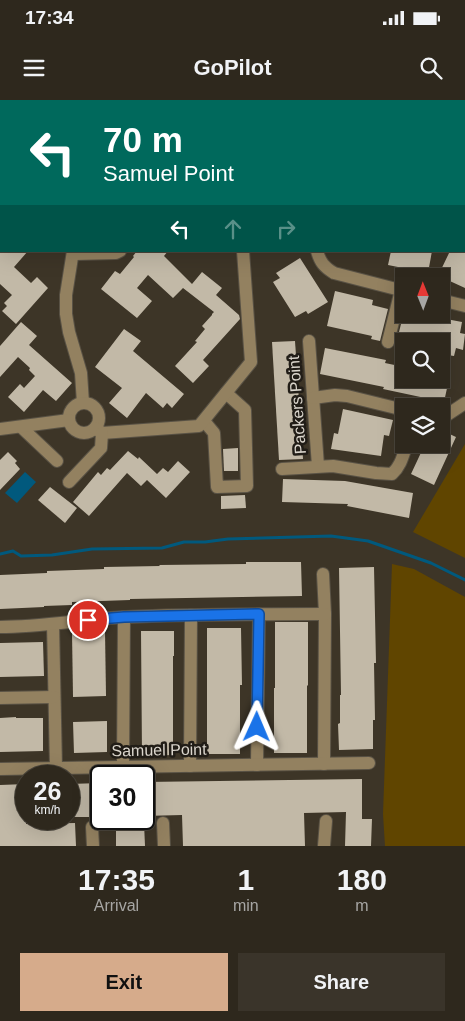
<!DOCTYPE html>
<style>
:root{--surface:#2e281d;--page:#3a342a;--text:#f1f3f6;--muted:#a7a6a4;--line:#49443b;--accent:#d6ab8b}
body{margin:0;font-family:Arial,sans-serif;background:var(--page);color:var(--text);height:100vh;display:flex;flex-direction:column;font-size:19px;white-space:nowrap}
*{box-sizing:border-box;margin:0}
p{font-size:16px;color:var(--muted)}
.icon{flex:none;width:28px;height:28px;fill:none;stroke:currentColor;stroke-width:2;stroke-linecap:round;stroke-linejoin:round}
.map{position:relative;height:746px;overflow:hidden}
.sheet{display:flex;flex-direction:column;background:var(--surface);flex:1}
.sheet>*{flex:none}
.hud{position:absolute;left:0px;top:0px;width:465px;height:152px;box-shadow:0 5px 20px #0002,0 0 0 1px var(--line);background:#00695c;color:#fff;overflow:hidden}
.needle{width:32px;rotate:359deg}
.controls{position:absolute;left:395px;top:168px;display:grid;gap:10px}
.controls a{display:grid;place-items:center;width:55px;height:55px;border-radius:0px;background:var(--surface);box-shadow:0 5px 20px #0002,0 0 0 1px var(--line);font-size:25px}
.speed{position:absolute;left:15px;top:665px;display:flex;gap:10px;font-size:25px;font-weight:700;text-align:center}
.speed>*{display:grid;place-content:center;width:65px;height:65px;border-radius:50%;background:var(--surface);box-shadow:0 5px 20px #0002,0 0 0 1px var(--line);line-height:1}
.speed small{font-size:12px;font-weight:400}
.speed .limit{border:2px solid #111;border-radius:8px;background:#fff;color:#111}
.pin{position:absolute;display:grid;place-items:center;width:42px;height:42px;color:#fff;margin:-21px;border:2px solid #fff;border-radius:50%;box-shadow:0 1px 5px #0007}
.me{position:absolute;width:55px;margin:-28px;rotate:1deg;stroke-linejoin:round;filter:drop-shadow(0 0 4px #0008)}
.turn{display:flex;align-items:center;gap:18px;height:105px;padding:0 20px;font-size:22px}
.turn .icon{width:65px;height:65px;stroke-width:2.5}
.turn b{display:block;font-size:35px;line-height:42px}
.lanes{display:flex;align-items:center;height:48px;padding:0 20px;background:#0003;justify-content:center;gap:25px;direction:ltr}
.lanes .off{opacity:.35}
.eta{display:flex;justify-content:space-evenly;align-items:center;height:85px;text-align:center}
.eta b{font-size:30px;font-weight:700;line-height:35px}
.cta{display:flex;gap:10px;margin-top:auto;padding:10px 20px}
.cta a{flex:1;height:58px;border-radius:0px;background:var(--accent);color:#111;font-size:20px;font-weight:700;line-height:58px;text-align:center}
.cta a+a{background:var(--page);color:var(--text)}
.status{display:flex;justify-content:space-between;align-items:center;height:35px;padding:0 25px;background:var(--surface);direction:ltr}
.status svg{height:14px;fill:currentColor}
header{display:flex;justify-content:space-between;align-items:center;height:65px;padding:0 20px;background:var(--surface);font-size:22px;font-weight:700}
.map>svg:first-child{display:block}
.green{fill:#604500}
.water{fill:#01597d}
.lines{fill:none;stroke-linecap:round;stroke-linejoin:round}
.stream{stroke:#01597d;stroke-width:3}
.building{fill:#c2b9a7}
.minor-casing{stroke:#595245;stroke-width:14}
.minor{stroke:#938160;stroke-width:12}
.route-casing{stroke:#114b97;stroke-width:12}
.route{stroke:#1a73e8;stroke-width:9}
.labels{text-anchor:middle;dominant-baseline:central;stroke-width:5;stroke-linejoin:round;paint-order:stroke}
.street-label{font-size:16px;fill:#dbd6cd;stroke:#211d17}
</style>
<div class="status"><b>17:34</b><svg viewBox="0 0 49 12"><path d="M0 12V9h3v3zM5 12V6h3v6zM10 12V3h3v9zM15 12V0h3v12zM26 1h20v11H26zM47 4h2v5h-2z"/></svg></div>
<header><svg class="icon" aria-label="menu" viewBox="0 0 24 24"><path d="M4 6h16M4 12h16M4 18h16"/></svg>GoPilot<svg class="icon" aria-label="search" viewBox="0 0 24 24"><circle cx="10" cy="10" r="6"/><path d="M15 15l6 6"/></svg></header>
<div class="map">
<svg width="465" height="746" viewBox="0 0 465 746">
<rect width="100%" height="100%" fill="#3d3527"/>
<g class="green">
<path d="M465,344V458L413,432Z"/>
<path d="M392,464L414,469L465,497V746H385L383,714Z"/>
</g>
<path class="water" d="M25,372L36,382L17,403L5,393Z"/>
<g class="lines">
<path class="stream" d="M0,454L13,451L21,456L52,455L92,449L162,448L184,442H205L228,439L331,436L368,441L431,463L465,480"/>
</g>
<g class="building">
<path d="M0,151H28L14,167L31,183L37,177L48,188L16,224L2,211L7,206L4,203L12,195L0,184Z"/>
<path d="M137,151H168L164,156L192,184L202,172L222,188L216,195L239,215L240,219L203,260L209,266L193,283L175,266L197,242L195,241L205,229L202,226L212,215V214L214,212L183,188L173,198L148,175L137,188L152,201L137,218L101,189L115,171L120,174L134,157L133,156Z"/>
<path d="M391,151H432L428,173L388,165Z"/>
<path d="M450,151H465V188L441,177V176H438Z"/>
<path d="M300,158L328,202L308,214L306,211L295,217L273,182L280,178L276,173Z"/>
<path d="M335,191L373,200L372,205L388,209L380,241L371,239L372,236L327,226Z"/>
<path d="M404,212V214H426L441,216V218L462,222L460,233L465,234L463,250L456,248L454,256L441,254V241H404V246L396,244Z"/>
<path d="M21,222L37,236L29,245L72,283L56,301L43,290L24,312L8,297L20,284L24,288L35,276L29,270L30,268L18,257L0,277V246Z"/>
<path d="M124,229L141,241L133,251L184,294L172,308L167,303L163,308L146,293L127,318L109,303L122,288L95,267Z"/>
<path d="M295,241L303,359L279,360L272,242Z"/>
<path d="M325,248L386,260L385,263L404,267V279H449L444,302L383,289L384,287L320,274Z"/>
<path d="M343,309L393,320L389,336L384,335L381,356L331,349L334,333L338,334Z"/>
<path d="M441,330L456,337L434,385L411,374L425,344H441Z"/>
<path d="M238,348V371H224L223,349Z"/>
<path d="M128,351L138,359L139,357L157,374L163,368L168,372L178,361L190,372L166,398L147,380L141,386L127,373L89,416L73,402L98,372L101,375L107,368L110,370Z"/>
<path d="M8,352L17,361L15,363L20,369L0,390V360Z"/>
<path d="M283,379L345,381L413,393L409,418L347,406L348,404L282,402Z"/>
<path d="M50,387L77,408L65,423L38,400Z"/>
<path d="M245,395L246,408L221,409V396Z"/>
<path d="M246,462H301L302,496L130,499V500L72,502V505L44,506V507L0,509V475L47,473V471L104,469V467L160,466L159,465L246,464Z"/>
<path d="M374,467L376,563H374L375,620H373V649L339,650L338,624L340,623V595H341L339,468Z"/>
<path d="M275,522H308V585L307,586V653H274V588H275Z"/>
<path d="M207,528H241L242,585H240V654H207Z"/>
<path d="M105,531L106,596L73,597L72,532Z"/>
<path d="M141,531H174V556H173V655L142,656Z"/>
<path d="M43,542L44,576L0,577V543Z"/>
<path d="M16,617V618H43V651L0,652V618Z"/>
<path d="M107,621V652L74,653L73,622Z"/>
<path d="M362,679V719H372L371,746H345L346,712L304,713L305,746H183L182,715L144,716V682Z"/>
<path d="M101,683V717H69V684Z"/>
<path d="M26,684V724L75,723L76,746H0V685Z"/>
<path d="M144,723L145,746H116V724Z"/>
</g>
<g class="lines">
<defs>
<g id="minor">
<path d="M190,0V1"/>
<path d="M224,0V1"/>
<path d="M371,1V0"/>
<path d="M0,68L1,67"/>
<path d="M73,151L66,195V214L69,232L81,273L83,303"/>
<path d="M317,151C320,162 324,167 334,173L404,191"/>
<path d="M74,154L116,153L120,151"/>
<path d="M441,200L465,206"/>
<path d="M309,241L318,366"/>
<path d="M388,242L401,190"/>
<path d="M313,298L335,295L347,296L404,310"/>
<circle cx="84" cy="318" r="15"/>
<path d="M441,317L447,315L465,303"/>
<path d="M204,321L214,333L217,387L247,386L245,310L226,293"/>
<path d="M21,327L57,361"/>
<path d="M95,328L102,333L199,326L251,262L243,151"/>
<path d="M0,329L69,320"/>
<path d="M282,369L333,366L376,373L392,374C401,366 403,355 407,344"/>
<path d="M69,382L101,348L102,333"/>
<path d="M323,474L325,514L324,664"/>
<path d="M53,524L56,668"/>
<path d="M0,527C42,527 84,519 126,517C192,514 258,514 325,514"/>
<path d="M0,598L54,597"/>
<path d="M257,665L259,514"/>
<path d="M190,666L191,515"/>
<path d="M123,667L124,517"/>
<path d="M0,669L369,663"/>
<path d="M163,723L164,746"/>
<path d="M92,727L93,746"/>
<path d="M324,746L326,721"/>
</g>
</defs>
<use href="#minor" class="minor-casing"/>
<use href="#minor" class="minor"/>
</g>
<g class="lines">
<defs>
<path id="route" d="M88,520L124,517L259,514L257,627"/>
</defs>
<use href="#route" class="route-casing"/>
<use href="#route" class="route"/>
</g>
<g class="labels">
<g class="street-label">
<text transform="translate(297 305) rotate(-94)">Packers Point</text>
<text transform="translate(159 650) rotate(-1)">Samuel Point</text>
</g>
</g>
</svg>
<div class="controls">
<a><svg class="needle" viewBox="-14 -14 28 28"><path d="M0-13l5 13h-10z" fill="#e53935"/><path d="M0 13l5-13h-10z" fill="#a7a6a4"/></svg></a>
<a><svg class="icon" aria-label="search" viewBox="0 0 24 24"><circle cx="10" cy="10" r="6"/><path d="M15 15l6 6"/></svg></a>
<a><svg class="icon" aria-label="layers" viewBox="0 0 24 24"><path d="M12 4l9 5-9 5-9-5zM3 14l9 5 9-5"/></svg></a>
</div>
<div class="speed"><div>26<small>km/h</small></div><div class="limit">30</div></div>
<div class="pin" style="left:88px;top:520px;background:#d93025"><svg class="icon" aria-label="arrive" viewBox="0 0 24 24"><path d="M6 21V4h12l-3 4 3 4H6"/></svg></div>
<svg class="me" style="left:257px;top:627px" viewBox="-20 -20 40 40"><path d="M0-17L14 15 0 8-14 15z" fill="#1a73e8" stroke="#fff" stroke-width="4"/></svg>
<div class="hud">
<div class="turn"><svg class="icon" aria-label="left" viewBox="0 0 24 24"><path d="M17 20v-9H6M10 6l-5 5 5 5"/></svg><div><b>70 m</b>Samuel Point</div></div>
<div class="lanes"><svg class="icon" aria-label="left" viewBox="0 0 24 24"><path d="M17 20v-9H6M10 6l-5 5 5 5"/></svg><svg class="icon off" aria-label="ahead" viewBox="0 0 24 24"><path d="M12 20V5M6 11l6-6 6 6"/></svg><svg class="icon off" aria-label="right" viewBox="0 0 24 24"><path d="M7 20v-9h11M14 6l5 5-5 5"/></svg></div>
</div>
</div>
<section class="sheet">
<div class="eta">
<div><b>17:35</b><p>Arrival</p></div>
<div><b>1</b><p>min</p></div>
<div><b>180</b><p>m</p></div>
</div>
<div class="cta"><a>Exit</a><a>Share</a></div>
</section>
